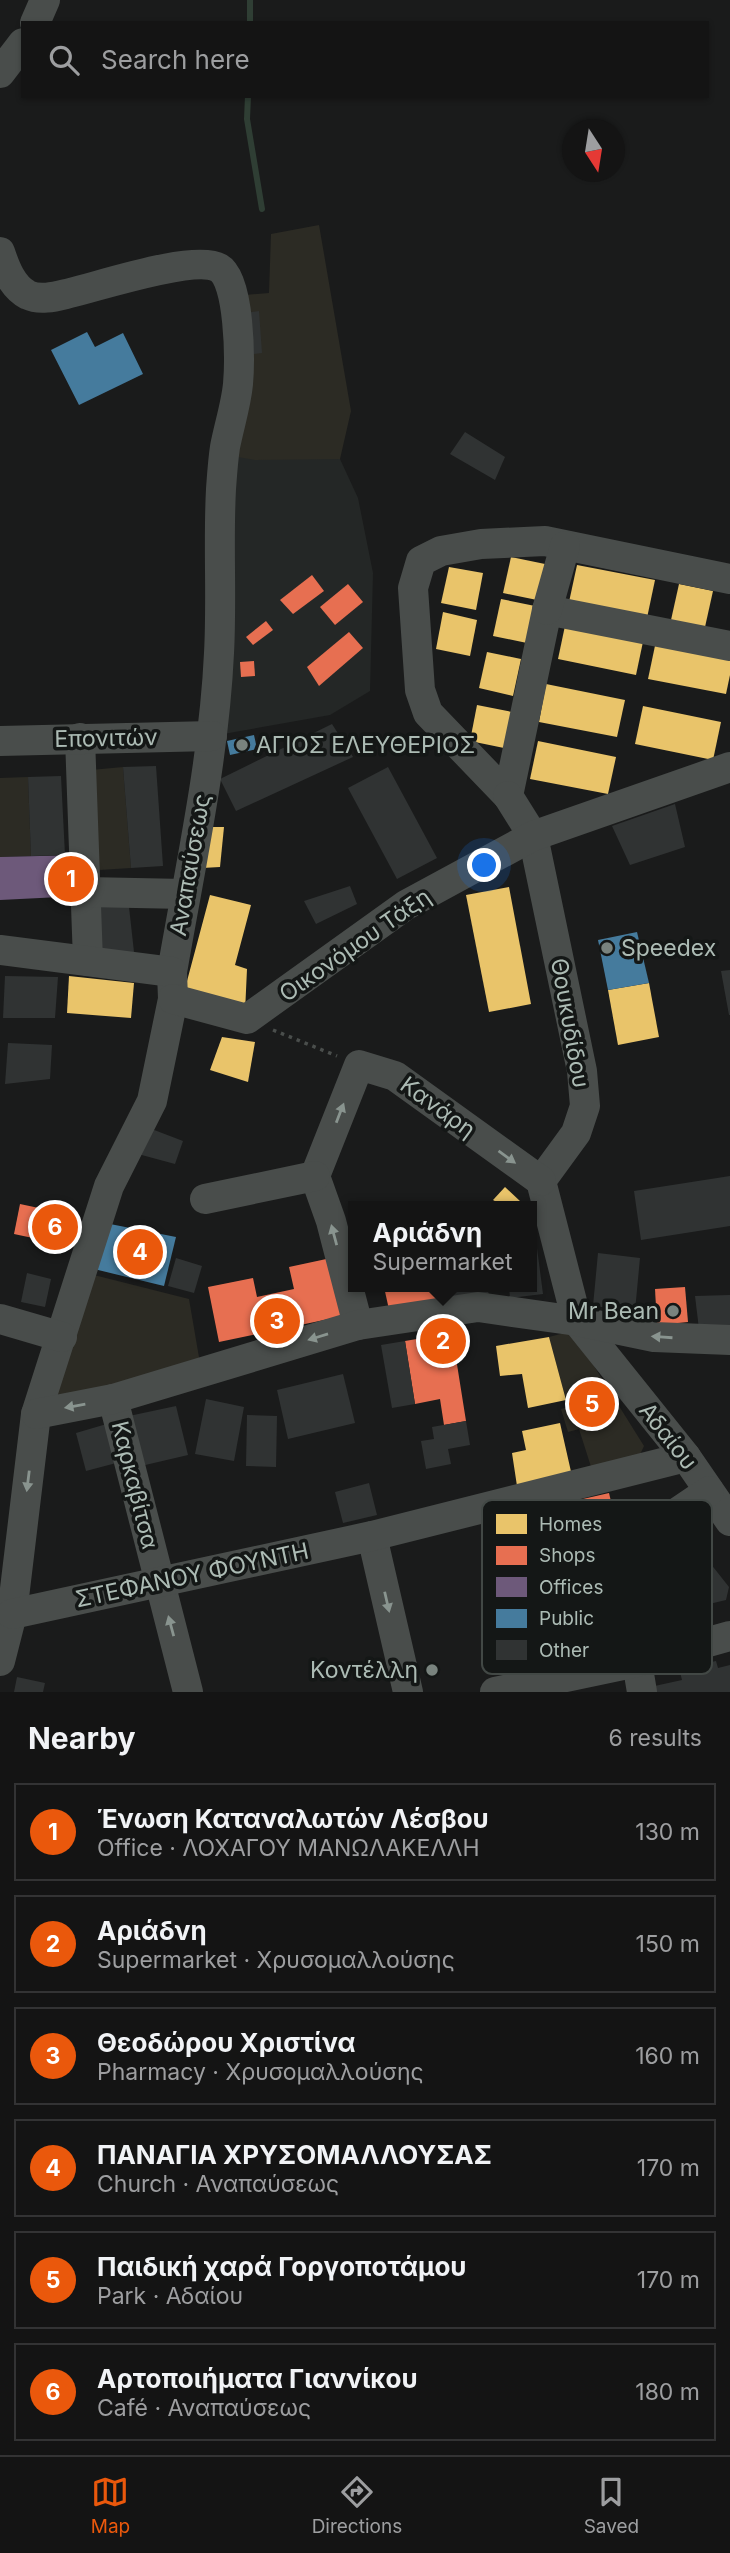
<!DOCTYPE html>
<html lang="en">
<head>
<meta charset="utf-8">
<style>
	body { margin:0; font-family:Inter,sans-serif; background:#212122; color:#f1f3f6 }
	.compass { position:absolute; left:562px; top:119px; width:63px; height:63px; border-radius:50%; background:#141414; box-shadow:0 2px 5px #0004; rotate:168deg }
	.you { position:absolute; left:485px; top:866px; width:24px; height:24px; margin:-18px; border:5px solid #fff; border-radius:50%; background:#1a73e8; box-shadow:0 0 0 10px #1a73e833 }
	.badge { display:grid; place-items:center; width:46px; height:46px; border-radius:50%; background:#ea580c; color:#fff; font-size:23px; font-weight:700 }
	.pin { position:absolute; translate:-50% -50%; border:4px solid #fff; box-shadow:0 2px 7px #0006 }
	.popup { position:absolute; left:348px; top:1201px; width:189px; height:91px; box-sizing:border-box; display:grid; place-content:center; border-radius:0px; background:#141414; filter:drop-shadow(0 2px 5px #0005); font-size:23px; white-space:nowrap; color:#9d9ea0 }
	.popup b { font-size:26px; color:#f1f3f6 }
	.popup::after { content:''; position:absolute; left:50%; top:100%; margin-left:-14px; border:14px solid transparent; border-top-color:#141414 }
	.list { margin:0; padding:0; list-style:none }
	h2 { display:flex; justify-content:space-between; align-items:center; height:91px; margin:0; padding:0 28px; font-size:30px }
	h2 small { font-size:23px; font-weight:400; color:#9d9ea0 }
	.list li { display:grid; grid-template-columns:46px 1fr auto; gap:21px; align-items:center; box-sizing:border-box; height:98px; margin:0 14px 14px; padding:0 14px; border:2px solid #333334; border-radius:0px }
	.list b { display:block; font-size:26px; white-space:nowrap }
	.list p { margin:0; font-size:23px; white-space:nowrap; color:#9d9ea0 }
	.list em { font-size:23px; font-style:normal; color:#9d9ea0 }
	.icon { flex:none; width:38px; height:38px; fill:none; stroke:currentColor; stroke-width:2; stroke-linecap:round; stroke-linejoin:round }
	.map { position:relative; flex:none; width:730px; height:1692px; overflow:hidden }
	.search { position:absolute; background:#141414; box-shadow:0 2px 5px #0004; left:21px; right:21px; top:21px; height:77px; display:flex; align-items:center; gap:18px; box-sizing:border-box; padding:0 24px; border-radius:0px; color:#9d9ea0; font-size:26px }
	.sheet { height:763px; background:#141414 }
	nav { display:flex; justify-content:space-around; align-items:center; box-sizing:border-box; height:98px; border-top:2px solid #333334; background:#141414; font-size:19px; color:#9d9ea0 }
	nav a { display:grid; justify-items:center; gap:4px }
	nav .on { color:#ea580c }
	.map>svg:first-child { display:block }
</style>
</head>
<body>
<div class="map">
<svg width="730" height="1692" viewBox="0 0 730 1692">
	<rect width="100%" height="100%" fill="#1a1b1b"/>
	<path fill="#242726" d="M232,456l108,3 18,39 15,75 -3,118 -40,24 -118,21z"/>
	<g fill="#2c2b24">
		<path d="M319,225l32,186 -11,48 -85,1 -23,-4 2,-160 35,-3 2,-59z"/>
		<path d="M123,767l8,101 -32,2 -8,-100z"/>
		<path d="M28,777l3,79 -31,1v-79z"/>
		<path d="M90,1274l99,25 12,70 -157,36z"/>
		<path d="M572,1331l72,115 -8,17 -43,10 -14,-44 -11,3 -7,-23 7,-2 -19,-70z"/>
	</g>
	<g fill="#e9c46a">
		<path d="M511,557l34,7 -8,36 -34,-7z"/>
		<path d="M577,565l78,15 -8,38 -78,-16z"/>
		<path d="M449,567l34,6 -7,37 -35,-7z"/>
		<path d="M679,584l34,7 -8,36 -34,-7z"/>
		<path d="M501,599l34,7 -8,37 -34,-7z"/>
		<path d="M443,612l34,8 -7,36 -34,-7z"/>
		<path d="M566,621l78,16 -8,38 -78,-16z"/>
		<path d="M656,641l74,15v19l-4,19 -78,-15z"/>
		<path d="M487,652l34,7 -8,37 -34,-8z"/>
		<path d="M546,684l79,16 -8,37 -78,-15z"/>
		<path d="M477,705l35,7 -8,36 -34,-7z"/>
		<path d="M643,706l78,16 -8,38 -78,-16z"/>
		<path d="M538,741l78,16 -8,37 -78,-15z"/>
		<path d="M206,827h18l-4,40 -18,1z"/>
		<path d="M509,887l22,117 -42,8 -23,-117z"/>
		<path d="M210,895l41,10 -16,60 12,4 -2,43 -62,-16z"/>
		<path d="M69,976l65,7 -3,35 -64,-5z"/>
		<path d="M649,983l10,54 -41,8 -10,-55z"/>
		<path d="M222,1037l33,5 -7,40 -38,-12z"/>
		<path d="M505,1187l16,15 -6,4h-12l-10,-6z"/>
		<path d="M549,1337l17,63 -38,8 -6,-34 -22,2 -4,-30z"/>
		<path d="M560,1423l12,53 -55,10 -5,-33 14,-3 -4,-19z"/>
	</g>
	<g fill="#e76f51">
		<path d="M312,575l12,16 -31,23 -13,-14z"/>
		<path d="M348,584l15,18 -28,23 -15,-18z"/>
		<path d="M266,621l7,9 -20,15 -7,-8z"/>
		<path d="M349,632l14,16 -44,38 -12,-19z"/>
		<path d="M254,661l1,15 -14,1 -1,-15z"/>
		<path d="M20,1204l47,10 -6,30 -47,-10z"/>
		<path d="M331,1258l12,58 -124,26 -11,-55 45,-9 4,19 37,-8 -5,-22z"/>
		<path d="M384,1287h60l3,16 -57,11z"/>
		<path d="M685,1287l3,35 -31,3 -2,-36z"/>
		<path d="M452,1333l14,88 -22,4 -4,-26 -25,5 -10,-63z"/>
		<path d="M609,1493l16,68 -61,14 -16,-68z"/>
	</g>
	<path fill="#6d597a" d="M79,855l1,41 -80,4v-43z"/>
	<g fill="#457b9d">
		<path d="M87,332l8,15 28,-14 20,41 -64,31 -28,-55z"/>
		<path d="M254,735l3,14 -27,6 -3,-14z"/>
		<path d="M637,932l12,51 -41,7 -10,-50z"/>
		<path d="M105,1223l71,14 -12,49 -70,-17z"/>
	</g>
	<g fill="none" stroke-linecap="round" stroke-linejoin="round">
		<g stroke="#2f3e34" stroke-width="6">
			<path d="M250,23v-23"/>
			<path d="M248,96l-1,23 15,90"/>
		</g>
	</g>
	<g fill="#303333">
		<path d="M259,311l3,42 -18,2 -1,-42z"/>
		<path d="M465,432l40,25 -10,23 -45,-26z"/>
		<path d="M332,724l21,33 -117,54 -16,-32z"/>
		<path d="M156,766l7,100 -32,2 -8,-101z"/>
		<path d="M388,767l49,91 -40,21 -49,-91z"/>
		<path d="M61,776l4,79 -34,1 -3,-79z"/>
		<path d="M675,804l10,43 -55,18 -18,-39z"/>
		<path d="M350,886l7,18 -41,20 -12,-23z"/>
		<path d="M128,898l6,54 -34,3 -6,-54z"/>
		<path d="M730,970v45h-1l-8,-44z"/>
		<path d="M5,976l53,1 -3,41h-52z"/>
		<path d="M8,1043l44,2 -2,34 -45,5z"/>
		<path d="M149,1128l34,13 -8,23 -37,-10z"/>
		<path d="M730,1176v50l-89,14 -7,-49z"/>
		<path d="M534,1225l9,69 -33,4 -1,-11h23z"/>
		<path d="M598,1253l42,5 -5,53 -42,-5z"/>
		<path d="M176,1258l26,8 -8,27 -26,-7z"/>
		<path d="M27,1273l24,6 -6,28 -24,-5z"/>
		<path d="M444,1287h43l2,8 -42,8z"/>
		<path d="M730,1295v33l-31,1 -4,-33z"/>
		<path d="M448,1313l4,20 -22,3 -4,-19z"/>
		<path d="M405,1341l10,63 -23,4 -11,-63z"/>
		<path d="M343,1374l12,49 -67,16 -11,-49z"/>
		<path d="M206,1399l38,8 -10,54 -39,-7z"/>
		<path d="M176,1406l12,49 -47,11 -12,-50z"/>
		<path d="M247,1415l30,1 -1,51 -30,-1z"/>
		<path d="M466,1421l4,24 -22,4 3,15 -25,5 -5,-28 13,-2 -2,-12z"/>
		<path d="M110,1423l10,39 -34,9 -10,-38z"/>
		<path d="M369,1483l8,32 -34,8 -8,-31z"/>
		<path d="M686,1524l9,20 34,43 -3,13 -59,14 -16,-49 -10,-20z"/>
		<path d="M696,1656l2,9 18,-4 2,7 12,-3v27h-79l-1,-5 32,-7 -5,-20z"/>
		<path d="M17,1677l28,6 -2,9h-29z"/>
	</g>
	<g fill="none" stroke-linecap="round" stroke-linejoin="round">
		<path stroke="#4a4e4c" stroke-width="3.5" stroke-dasharray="3.5 5" stroke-linecap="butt" d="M273,1030l64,26"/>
		<g stroke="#494d4b" stroke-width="30">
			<path d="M35,23l10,-23"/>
			<path d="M0,73l23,-30"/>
			<path d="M0,252c5,15 12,35 28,43 13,6 29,1 42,-2 30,-7 125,-39 149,-25 21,12 21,93 19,116 -2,21 -9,42 -13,63 -2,13 -3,28 -4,42 -3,54 1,109 -2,164 -5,107 -29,214 -47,319l1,27 -21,102 -43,85 -73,228 -24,200 -12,47"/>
			<path d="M730,579l-185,-38 -64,3 -40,7 -20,10 -8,27 7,102 8,23 80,83 39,-186 183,36"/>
			<path d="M547,610l18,-64"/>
			<path d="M80,738l8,223"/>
			<path d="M0,741l212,-5"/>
			<path d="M508,796l25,40 49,235 3,35 -9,27 -35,48 36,140 109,136 44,64"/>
			<path d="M86,892l99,2"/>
			<path d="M0,950l172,22"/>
			<path d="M173,999l74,20 159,-114 127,-69 197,-69"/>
			<path d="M315,1176l44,-111 36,11 146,105"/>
			<path d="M315,1176l16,45 27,104"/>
			<path d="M205,1199l110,-23"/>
			<path d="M0,1319l62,18"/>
			<path d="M113,1399l75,293"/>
			<path d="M36,1414l77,-15 245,-74 120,-18 99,14 77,16 76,3"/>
			<path d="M372,1536l36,156"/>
			<path d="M641,1537l68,-46"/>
			<path d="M12,1614l360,-78 314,-79"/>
			<path d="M637,1662l5,30"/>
			<path d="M495,1692l142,-30 93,-26"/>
		</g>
	</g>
	<defs><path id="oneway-solid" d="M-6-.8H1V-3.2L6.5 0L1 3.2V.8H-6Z" transform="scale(1.75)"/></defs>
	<g fill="#89948f">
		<use href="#oneway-solid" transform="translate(340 1113) rotate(-69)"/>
		<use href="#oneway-solid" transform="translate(507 1157) rotate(36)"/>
		<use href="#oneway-solid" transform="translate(334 1235) rotate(-105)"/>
		<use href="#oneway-solid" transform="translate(318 1337) rotate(163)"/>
		<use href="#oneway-solid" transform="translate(662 1337) rotate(-176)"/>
		<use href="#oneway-solid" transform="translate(75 1406) rotate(170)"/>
		<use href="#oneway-solid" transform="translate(28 1481) rotate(97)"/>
		<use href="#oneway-solid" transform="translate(387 1602) rotate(77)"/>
		<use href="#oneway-solid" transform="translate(171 1626) rotate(-105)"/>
	</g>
	<g fill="#79837e" stroke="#141716" stroke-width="2.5">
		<circle cx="242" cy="745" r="7"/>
		<circle cx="607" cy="948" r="7"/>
		<circle cx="673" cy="1311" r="7"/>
		<circle cx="432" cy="1670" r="7"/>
	</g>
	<g text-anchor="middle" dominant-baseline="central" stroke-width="7" stroke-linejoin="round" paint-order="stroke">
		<g font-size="23" fill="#acbbb4" stroke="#141716">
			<text transform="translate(106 738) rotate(-1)">Επονιτών</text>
			<text transform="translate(190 865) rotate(-80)">Αναπαύσεως</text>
			<text transform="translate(355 945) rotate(-35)">Οικονόμου Τάξη</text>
			<text transform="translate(570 1023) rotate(80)">Θουκυδίδου</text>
			<text transform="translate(438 1107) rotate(36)">Κανάρη</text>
			<text transform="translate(668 1436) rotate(52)">Αδαίου</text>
			<text transform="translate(135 1485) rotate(76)">Καρκαβίτσα</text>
			<text transform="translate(192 1575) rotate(-12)">ΣΤΕΦΑΝΟΥ ΦΟΥΝΤΗ</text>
		</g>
		<g font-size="23" fill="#acbbb4" stroke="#141716" text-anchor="start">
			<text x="256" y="745">ΑΓΙΟΣ ΕΛΕΥΘΕΡΙΟΣ</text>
			<text x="621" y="948">Speedex</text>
			<text x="659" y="1311" text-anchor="end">Mr Bean</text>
			<text x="418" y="1670" text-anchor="end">Κοντέλλη</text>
		</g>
	</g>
	<rect x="482" y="1500" width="230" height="174" rx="10" fill="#141716" stroke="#424845" stroke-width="2"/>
	<rect x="496" y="1514" width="31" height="20" fill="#e9c46a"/>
	<rect x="496" y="1546" width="31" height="19" fill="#e76f51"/>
	<rect x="496" y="1577" width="31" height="20" fill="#6d597a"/>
	<rect x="496" y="1609" width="31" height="19" fill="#457b9d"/>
	<rect x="496" y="1640" width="31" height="20" fill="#303333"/>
	<g font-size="19" fill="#acbbb4">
		<text x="539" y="1531">Homes</text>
		<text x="539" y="1562">Shops</text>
		<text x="539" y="1594">Offices</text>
		<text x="539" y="1625">Public</text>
		<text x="539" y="1657">Other</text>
	</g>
</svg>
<svg class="compass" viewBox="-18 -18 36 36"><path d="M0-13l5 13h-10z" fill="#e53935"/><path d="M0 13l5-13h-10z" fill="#9d9ea0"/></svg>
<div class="you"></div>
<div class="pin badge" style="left:71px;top:879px">1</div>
<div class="pin badge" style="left:443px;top:1341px">2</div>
<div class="popup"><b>Αριάδνη</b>Supermarket</div>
<div class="pin badge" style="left:277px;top:1321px">3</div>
<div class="pin badge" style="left:140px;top:1252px">4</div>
<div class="pin badge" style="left:592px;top:1404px">5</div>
<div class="pin badge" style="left:55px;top:1227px">6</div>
<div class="search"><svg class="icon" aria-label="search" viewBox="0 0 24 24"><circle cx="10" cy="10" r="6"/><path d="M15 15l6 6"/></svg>Search here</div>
</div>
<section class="sheet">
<h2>Nearby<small>6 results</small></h2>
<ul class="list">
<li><span class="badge">1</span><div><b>Ένωση Καταναλωτών Λέσβου</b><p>Office · ΛΟΧΑΓΟΥ ΜΑΝΩΛΑΚΕΛΛΗ</p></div><em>130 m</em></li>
<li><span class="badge">2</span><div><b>Αριάδνη</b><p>Supermarket · Χρυσομαλλούσης</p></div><em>150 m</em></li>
<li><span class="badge">3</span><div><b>Θεοδώρου Χριστίνα</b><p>Pharmacy · Χρυσομαλλούσης</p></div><em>160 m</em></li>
<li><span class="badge">4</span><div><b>ΠΑΝΑΓΙΑ ΧΡΥΣΟΜΑΛΛΟΥΣΑΣ</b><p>Church · Αναπαύσεως</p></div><em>170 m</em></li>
<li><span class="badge">5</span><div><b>Παιδική χαρά Γοργοποτάμου</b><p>Park · Αδαίου</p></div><em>170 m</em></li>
<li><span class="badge">6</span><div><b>Αρτοποιήματα Γιαννίκου</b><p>Café · Αναπαύσεως</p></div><em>180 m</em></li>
</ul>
</section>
<nav>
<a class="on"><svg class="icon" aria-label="map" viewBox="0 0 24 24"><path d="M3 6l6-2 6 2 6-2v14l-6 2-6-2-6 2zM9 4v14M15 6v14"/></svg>Map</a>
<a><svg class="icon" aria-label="directions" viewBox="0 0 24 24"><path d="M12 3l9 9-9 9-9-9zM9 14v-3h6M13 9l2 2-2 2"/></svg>Directions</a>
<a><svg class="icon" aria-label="saved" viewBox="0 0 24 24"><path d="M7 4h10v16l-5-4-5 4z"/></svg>Saved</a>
</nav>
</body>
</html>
